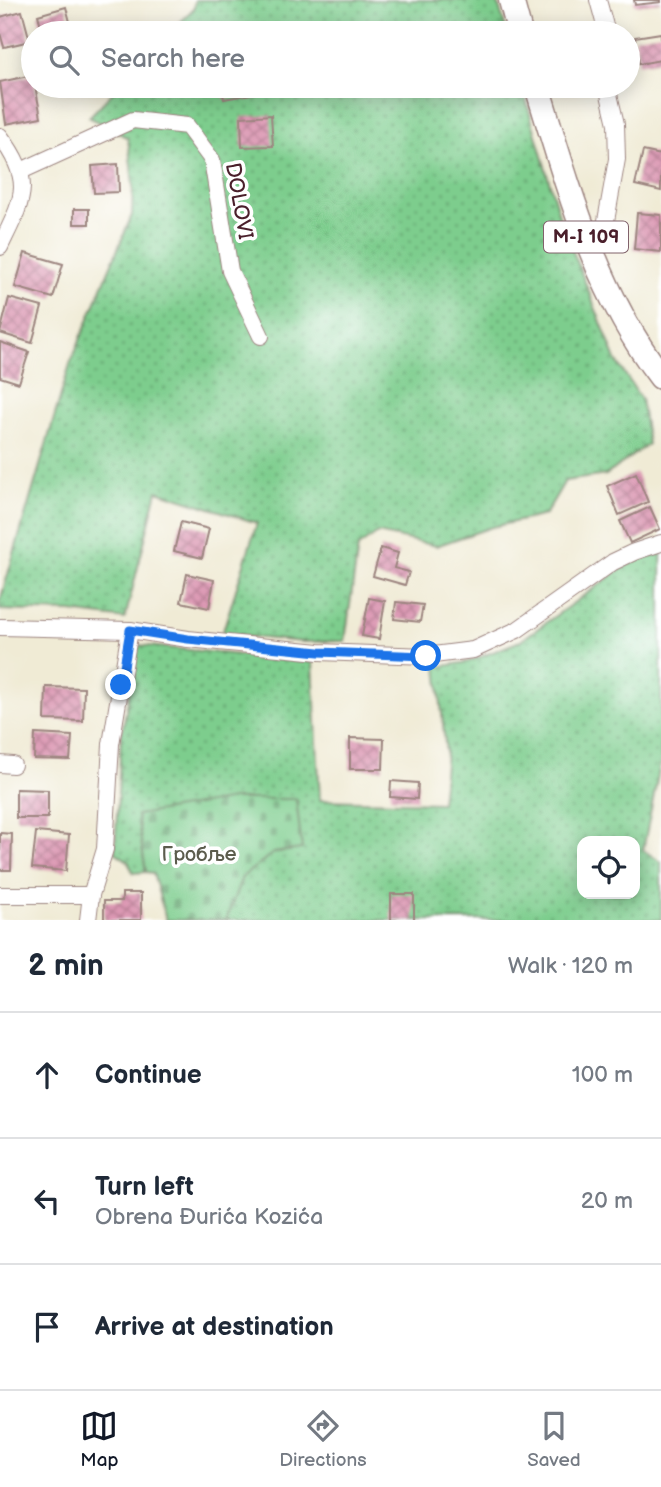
<!DOCTYPE html>
<html lang="en">
<head>
<meta charset="utf-8">
<style>
	body { margin:0; font-family:"Balsamiq Sans",sans-serif; background:#f6f6f7; color:#1f2937 }
	.controls { position:absolute; right:21px; bottom:21px; display:grid; overflow:hidden; border-radius:14px; box-shadow:0 4px 18px #0003 }
	.controls button { width:63px; height:63px; display:grid; place-items:center; padding:0; border:0; border-bottom:2px solid #e0e1e3; background:#fff; color:#1f2937; font:35px sans-serif }
	.stop { position:absolute; width:21px; height:21px; margin:-16px; border:5px solid #1a73e8; border-radius:50%; background:#fff }
	.stop.end { background:#1a73e8; border-color:#fff; box-shadow:0 2px 7px #0008 }
	.list { margin:0; padding:0; list-style:none }
	h2 { display:flex; justify-content:space-between; align-items:center; height:91px; margin:0; padding:0 28px; font-size:30px }
	h2 small { font-size:23px; font-weight:400; color:#747a83 }
	.list li { display:grid; grid-template-columns:46px 1fr auto; gap:21px; align-items:center; box-sizing:border-box; height:126px; padding:0 28px; border-top:2px solid #e0e1e3 }
	.list b { display:block; font-size:26px; white-space:nowrap }
	.list p { margin:0; font-size:23px; white-space:nowrap; color:#747a83 }
	.list em { font-size:23px; font-style:normal; color:#747a83 }
	.icon { flex:none; width:38px; height:38px; fill:none; stroke:currentColor; stroke-width:2; stroke-linecap:round; stroke-linejoin:round }
	.map { position:relative; flex:none; width:661px; height:920px; overflow:hidden }
	.search { position:absolute; background:#fff; box-shadow:0 4px 18px #0003; left:21px; right:21px; top:21px; height:77px; display:flex; align-items:center; gap:18px; box-sizing:border-box; padding:0 24px; border-radius:38px; color:#747a83; font-size:26px }
	.sheet { height:469px; background:#fff }
	nav { display:flex; justify-content:space-around; align-items:center; box-sizing:border-box; height:98px; border-top:2px solid #e0e1e3; background:#fff; font-size:19px; color:#747a83 }
	nav a { display:grid; justify-items:center; gap:4px }
	nav .on { color:#111827 }
	.map>svg:first-child { display:block }
</style>
</head>
<body>
<div class="map">
<svg width="661" height="920" viewBox="0 0 661 920">
	<defs>
		<pattern id="grass-dots" width="8" height="8" patternUnits="userSpaceOnUse" patternTransform="scale(1.75)"><rect width="8" height="8" fill="#7dcd8d"/><path d="M2 2h.1M6 6h.1" fill="none" stroke="#68a673" stroke-width="1.8" stroke-linecap="round"/></pattern>
		<pattern id="cemetery-stones" width="16" height="16" patternUnits="userSpaceOnUse" patternTransform="scale(1.75)"><rect width="16" height="16" fill="#7dcd8d"/><path d="M2 7V4a2 2 0 0 1 4 0v3zM10 15v-3a2 2 0 0 1 4 0v3z" fill="#68a673"/></pattern>
		<pattern id="building-cross-hatch" width="8" height="8" patternUnits="userSpaceOnUse" patternTransform="scale(1.75)"><rect width="8" height="8" fill="#dc98b3"/><path d="M0 0l8 8M0 8l8-8" fill="none" stroke="#b47b92"/></pattern>
	</defs>
	<rect width="100%" height="100%" fill="#fff"/>
	<filter id="ink" filterUnits="userSpaceOnUse"><feTurbulence type="fractalNoise" baseFrequency=".0143" numOctaves="2"/><feDisplacementMap in="SourceGraphic" scale="14" xChannelSelector="R" yChannelSelector="G"/><feConvolveMatrix kernelMatrix="1 2 1 2 8 2 1 2 1" color-interpolation-filters="sRGB"/></filter>
	<filter id="wash" filterUnits="userSpaceOnUse"><feTurbulence type="fractalNoise" baseFrequency=".00686" numOctaves="4" result="noise"/><feDisplacementMap in="SourceGraphic" scale="28" xChannelSelector="R" yChannelSelector="G"/><feGaussianBlur stdDeviation="1.57" result="paint"/><feColorMatrix in="noise" values="0 0 0 0 0 0 0 0 0 0 0 0 0 0 0 0 0 1.4 0 .05"/><feComposite in="paint" operator="in"/></filter>
	<g filter="url(#wash)">
		<rect width="100%" height="100%" fill="#f0ebd5"/>
		<g fill="url(#grass-dots)" stroke="#64765c" stroke-width="2" fill-rule="evenodd">
			<path d="M195,0h302l10,33h-337l24,-25z"/>
			<path d="M119,86h403l38,133 56,141 25,39 7,45 -42,31 -41,6 -20,34 -53,12 -56,19 -58,-13 -20,14 -13,94 -42,1 -81,-8 35,-111 -100,-32 -32,128 -54,-7 -71,-2v-9l70,-237 62,-149 1,-30 -5,-47 -39,-21z"/>
			<path d="M661,553v207l-18,90 18,12v58h-435l16,-43 31,-24 28,-4 -5,-50 -159,16 9,57 -13,1 -5,-12 -13,-9 6,-114 17,-93 175,17 7,138 121,3 5,-50 -9,-86 31,-5 52,-21 114,-81zM582,841h53v53h-53z"/>
		</g>
		<path fill="url(#cemetery-stones)" stroke="#64765c" stroke-width="2" d="M233,799h63l6,50 -29,4 -31,24 -16,43h-60l-13,-47 -7,-1 -9,-57z"/>
		<g id="blocks">
			<g fill="url(#building-cross-hatch)">
				<path d="M634,0h27v2l-26,3z"/>
				<path d="M66,7l7,26h-30l-5,-18z"/>
				<path d="M22,11l8,30 -26,6 -4,-14v-16z"/>
				<path d="M661,33v27l-22,4 -4,-27z"/>
				<path d="M33,75l8,42 -35,7 -6,-42z"/>
				<path d="M221,86h34l2,7 -33,6z"/>
				<path d="M271,115l2,31 -31,1 -1,-30z"/>
				<path d="M643,151l18,4v36l-26,-6z"/>
				<path d="M118,164l1,28 -25,1 -2,-27z"/>
				<rect x="74" y="209" width="15" height="15"/>
				<path d="M637,213l24,2v37l-27,-3z"/>
				<path d="M25,253l38,11 -10,34 -38,-11z"/>
				<path d="M9,298l33,9 -10,36 -32,-10z"/>
				<path d="M0,342l29,10 -10,31 -19,-6z"/>
				<path d="M636,473l12,29 -29,13 -12,-29z"/>
				<path d="M650,507l10,22 -30,14 -10,-22z"/>
				<path d="M181,522l28,7 -7,29 -28,-7z"/>
				<path d="M381,548l17,5 -4,15 15,4 -4,13 -32,-9z"/>
				<path d="M187,574l27,6 -5,28 -28,-6z"/>
				<path d="M369,598l16,3 -6,38 -17,-3z"/>
				<path d="M396,602l27,3 -3,17 -26,-3z"/>
				<path d="M46,687l38,1 -1,33 -38,-1z"/>
				<path d="M35,734l37,2 -2,24 -36,-1z"/>
				<path d="M350,738l34,1 -1,30h-33z"/>
				<path d="M391,781l27,2 -1,16 -27,-2z"/>
				<path d="M16,789l32,1v28h-32z"/>
				<path d="M36,832l33,3 -3,36 -34,-3z"/>
				<path d="M0,833l12,1 -1,36h-11z"/>
				<path d="M122,893h19v27h-37v-19h18z"/>
				<rect x="391" y="894" width="23" height="26"/>
			</g>
		</g>
	</g>
	<g filter="url(#ink)">
		<use href="#blocks" fill-opacity="0" stroke="#9d8580" stroke-width="2"/>
		<g fill="none" stroke-linecap="round" stroke-linejoin="round">
			<defs>
				<g id="street">
					<path d="M598,0l9,33"/>
					<path d="M0,136c35,47 23,63 0,111"/>
					<path d="M21,171l112,-51 54,6 25,34 18,111 31,65"/>
					<path d="M592,256l12,-24 13,-73 -1,-35 -9,-38"/>
					<path d="M0,627l130,3 58,9 131,13 107,4 47,-6 44,-20 96,-68 21,-10 27,-9"/>
					<path d="M0,764l13,1"/>
					<path d="M0,895h91l14,-46 6,-105 19,-114"/>
					<path d="M88,920l3,-25"/>
				</g>
				<g id="primary">
					<path d="M511,0l9,33"/>
					<path d="M537,86c31,101 59,206 124,291"/>
				</g>
			</defs>
			<use href="#street" stroke="#9d8580" stroke-width="18"/>
			<use href="#primary" stroke="#9d8580" stroke-width="27"/>
			<use href="#street" stroke="#fff" stroke-width="16"/>
			<use href="#primary" stroke="#fff" stroke-width="24"/>
		</g>
	</g>
	<g fill="none" stroke-linecap="round" stroke-linejoin="round" filter="url(#ink)">
		<path stroke="#1a73e8" stroke-width="9" d="M121,685l9,-55 58,9 131,13 107,4"/>
	</g>
	<g text-anchor="middle" dominant-baseline="central" stroke-width="7" stroke-linejoin="round" paint-order="stroke">
		<rect fill="#fff" stroke="#80626b" stroke-width="2" x="544" y="221.5" width="84" height="31" rx="5"/>
		<g font-size="19" font-weight="bold" fill="#4a1f2b">
			<text x="586" y="237">M-I 109</text>
		</g>
		<g font-size="21" fill="#4a1f2b" stroke="#fff">
			<text transform="translate(239 201) rotate(80)">DOLOVI</text>
		</g>
		<g font-size="21" fill="#5c5c4d" stroke="#fff">
			<text x="199" y="854">Гробље</text>
		</g>
	</g>
</svg>
<div class="controls">
<button><svg class="icon" aria-label="locate" viewBox="0 0 24 24"><circle cx="12" cy="12" r="6"/><path d="M12 2v4M12 18v4M2 12h4M18 12h4"/></svg></button>
</div>
<div class="stop" style="left:426px;top:656px"></div>
<div class="stop end" style="left:121px;top:685px"></div>
<div class="search"><svg class="icon" aria-label="search" viewBox="0 0 24 24"><circle cx="10" cy="10" r="6"/><path d="M15 15l6 6"/></svg>Search here</div>
</div>
<section class="sheet">
<h2>2 min<small>Walk · 120 m</small></h2>
<ul class="list">
<li><svg class="icon" aria-label="ahead" viewBox="0 0 24 24"><path d="M12 20V5M6 11l6-6 6 6"/></svg><div><b>Continue</b></div><em>100 m</em></li>
<li><svg class="icon" aria-label="left" viewBox="0 0 24 24"><path d="M17 20v-9H6M10 6l-5 5 5 5"/></svg><div><b>Turn left</b><p>Obrena Đurića Kozića</p></div><em>20 m</em></li>
<li><svg class="icon" aria-label="arrive" viewBox="0 0 24 24"><path d="M6 21V4h12l-3 4 3 4H6"/></svg><div><b>Arrive at destination</b></div></li>
</ul>
</section>
<nav>
<a class="on"><svg class="icon" aria-label="map" viewBox="0 0 24 24"><path d="M3 6l6-2 6 2 6-2v14l-6 2-6-2-6 2zM9 4v14M15 6v14"/></svg>Map</a>
<a><svg class="icon" aria-label="directions" viewBox="0 0 24 24"><path d="M12 3l9 9-9 9-9-9zM9 14v-3h6M13 9l2 2-2 2"/></svg>Directions</a>
<a><svg class="icon" aria-label="saved" viewBox="0 0 24 24"><path d="M7 4h10v16l-5-4-5 4z"/></svg>Saved</a>
</nav>
</body>
</html>
